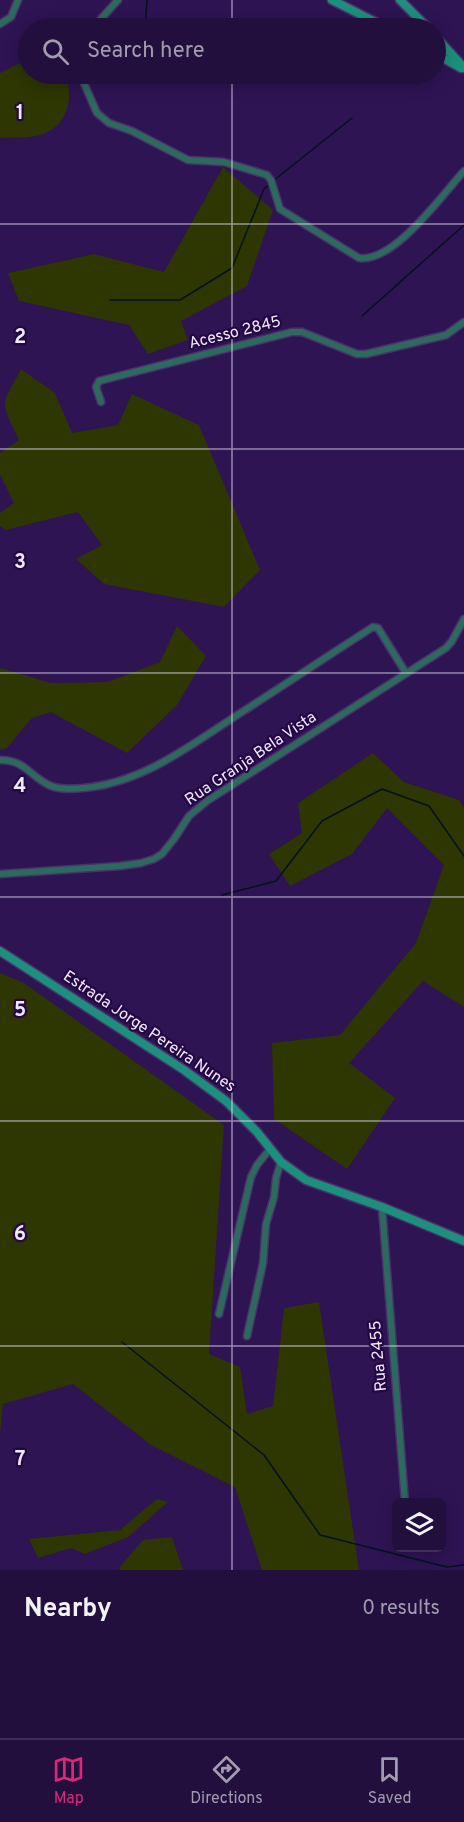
<!DOCTYPE html>
<html lang="en">
<head>
<meta charset="utf-8">
<style>
	body { margin:0; font-family:Overpass,sans-serif; background:#2e1d49; color:#f1f3f6 }
	.controls { position:absolute; right:18px; bottom:18px; display:grid; overflow:hidden; border-radius:9px; box-shadow:0 3px 15px #0003 }
	.controls button { width:54px; height:54px; display:grid; place-items:center; padding:0; border:0; border-bottom:2px solid #3f2f58; background:#220f3e; color:#f1f3f6; font:30px sans-serif }
	.list { margin:0; padding:0; list-style:none }
	h2 { display:flex; justify-content:space-between; align-items:center; height:78px; margin:0; padding:0 24px; font-size:26px }
	h2 small { font-size:20px; font-weight:400; color:#a29cb0 }
	.icon { flex:none; width:33px; height:33px; fill:none; stroke:currentColor; stroke-width:2; stroke-linecap:round; stroke-linejoin:round }
	.map { position:relative; flex:none; width:464px; height:1570px; overflow:hidden }
	.search { position:absolute; background:#220f3e; box-shadow:0 3px 15px #0003; left:18px; right:18px; top:18px; height:66px; display:flex; align-items:center; gap:15px; box-sizing:border-box; padding:0 21px; border-radius:33px; color:#a29cb0; font-size:22px }
	.sheet { height:168px; background:#220f3e }
	nav { display:flex; justify-content:space-around; align-items:center; box-sizing:border-box; height:84px; border-top:2px solid #3f2f58; background:#220f3e; font-size:16px; color:#a29cb0 }
	nav a { display:grid; justify-items:center; gap:3px }
	nav .on { color:#db2777 }
	.map>svg:first-child { display:block }
</style>
</head>
<body>
<div class="map">
<svg width="464" height="1570" viewBox="0 0 464 1570">
	<rect width="100%" height="100%" fill="#2e1453"/>
	<g fill="#2e3601">
		<path d="M28,59v15h37c9,23 4,50 -22,60 -13,5 -29,3 -43,4v-65z"/>
		<path d="M223,167l50,43 -26,76 -66,35 7,19 -40,14 -19,-29 -110,-24 -11,-28 86,-19 70,18z"/>
		<path d="M21,369l34,24 17,40 46,-8 14,-31 67,31 61,145 -36,37 -120,-23 -28,-25 26,-14 -24,-33 -72,18 -6,-4v-13l14,-10 -14,-28v-22l19,-13c-19,-41 -19,-32 2,-71z"/>
		<path d="M177,626l29,30 -29,49 -50,48 -76,-41 -19,6 -25,30 -7,2v-82l51,15 56,-1 53,-20z"/>
		<path d="M373,753l31,29 55,18 5,8v199l-41,-26 -74,82 46,35 -48,71 -73,-50 -2,-76 68,-8 76,-92 28,-78 -57,-57 -35,46 -62,32 -21,-32 33,-21 -4,-30z"/>
		<path d="M0,973l24,10 200,142 -15,229 31,13 7,47 26,-8 11,-98 35,-6 40,268h-97l-27,-83 -84,-42 -78,-61 -70,20 -3,30z"/>
		<path d="M157,1499l11,3 -40,35 -43,17 -14,-6 -33,10 -9,-19 91,-9z"/>
		<path d="M172,1537l11,33h-63l-1,-2 24,-28z"/>
	</g>
	<g fill="none" stroke-linecap="round" stroke-linejoin="round">
		<g stroke="#03121c" stroke-width="1.5">
			<path d="M145,28l2,-28"/>
			<path d="M273,181l79,-63"/>
			<path d="M110,300h70l52,-32 32,-79 6,-5"/>
			<path d="M362,316l102,-91"/>
			<path d="M222,895l54,-14 46,-60 60,-32 47,17 35,50"/>
			<path d="M122,1342l142,113 56,80 127,32 17,-2"/>
		</g>
		<defs>
			<g id="street">
				<path d="M0,24l11,-7 7,-17"/>
				<path d="M98,28l2,-8 18,-20"/>
				<path d="M80,74l17,39 12,10 23,8 56,29 36,2 43,13 4,5 9,29 79,49c35,5 83,-63 105,-87"/>
				<path d="M101,402l-5,-15 3,-6 193,-49h10l55,22h9l80,-19 18,-13"/>
				<path d="M0,760c26,0 30,17 51,26 10,4 22,3 32,2 61,-5 109,-44 159,-76 44,-28 87,-57 131,-85l5,1 28,45"/>
				<path d="M0,874l120,-8 21,-3 13,-4 8,-5 12,-15 15,-23 18,-15 239,-153 6,-7 12,-22"/>
				<path d="M382,1207l23,295"/>
				<path d="M219,1314l32,-137 6,-12 13,-16"/>
				<path d="M247,1336l16,-73 3,-39 8,-27 2,-19 5,-16"/>
			</g>
			<g id="secondary">
				<path d="M332,0l55,28"/>
				<path d="M400,0l28,28"/>
				<path d="M436,37l28,31"/>
				<path d="M436,54l25,14"/>
				<path d="M0,951l184,119 42,31 31,31 24,30 25,18 76,27 82,34"/>
			</g>
		</defs>
		<use href="#street" stroke="#49326a" stroke-width="9"/>
		<use href="#secondary" stroke="#49326a" stroke-width="11"/>
		<use href="#street" stroke="#2c6a5d" stroke-width="6"/>
		<use href="#secondary" stroke="#1c907c" stroke-width="8"/>
	</g>
	<path fill="none" stroke="#eeeafa" stroke-width="1.5" stroke-opacity="0.55" d="M232,0v28M232,74v1496M0,224h464M0,449h464M0,673h464M0,897h464M0,1121h464M0,1346h464"/>
	<g text-anchor="middle" dominant-baseline="central" stroke-width="4.5" stroke-linejoin="round" paint-order="stroke">
		<g font-size="16" fill="#eeeafa" stroke="#250747">
			<text transform="translate(235 333) rotate(-14)">Acesso 2845</text>
			<text transform="translate(251 759) rotate(-34)">Rua Granja Bela Vista</text>
			<text transform="translate(149 1032) rotate(34)">Estrada Jorge Pereira Nunes</text>
			<text transform="translate(379 1356) rotate(-95)">Rua 2455</text>
		</g>
	</g>
	<g font-size="20" text-anchor="middle" font-weight="bold" fill="#eeeafa" stroke="#250747" stroke-width="4.5" stroke-linejoin="round" paint-order="stroke">
		<text x="20" y="119">1</text>
		<text x="20" y="343">2</text>
		<text x="20" y="568">3</text>
		<text x="20" y="792">4</text>
		<text x="20" y="1016">5</text>
		<text x="20" y="1240">6</text>
		<text x="20" y="1465">7</text>
	</g>
</svg>
<div class="controls">
<button><svg class="icon" aria-label="layers" viewBox="0 0 24 24"><path d="M12 4l9 5-9 5-9-5zM3 14l9 5 9-5"/></svg></button>
</div>
<div class="search"><svg class="icon" aria-label="search" viewBox="0 0 24 24"><circle cx="10" cy="10" r="6"/><path d="M15 15l6 6"/></svg>Search here</div>
</div>
<section class="sheet">
<h2>Nearby<small>0 results</small></h2>
<ul class="list">
</ul>
</section>
<nav>
<a class="on"><svg class="icon" aria-label="map" viewBox="0 0 24 24"><path d="M3 6l6-2 6 2 6-2v14l-6 2-6-2-6 2zM9 4v14M15 6v14"/></svg>Map</a>
<a><svg class="icon" aria-label="directions" viewBox="0 0 24 24"><path d="M12 3l9 9-9 9-9-9zM9 14v-3h6M13 9l2 2-2 2"/></svg>Directions</a>
<a><svg class="icon" aria-label="saved" viewBox="0 0 24 24"><path d="M7 4h10v16l-5-4-5 4z"/></svg>Saved</a>
</nav>
</body>
</html>
